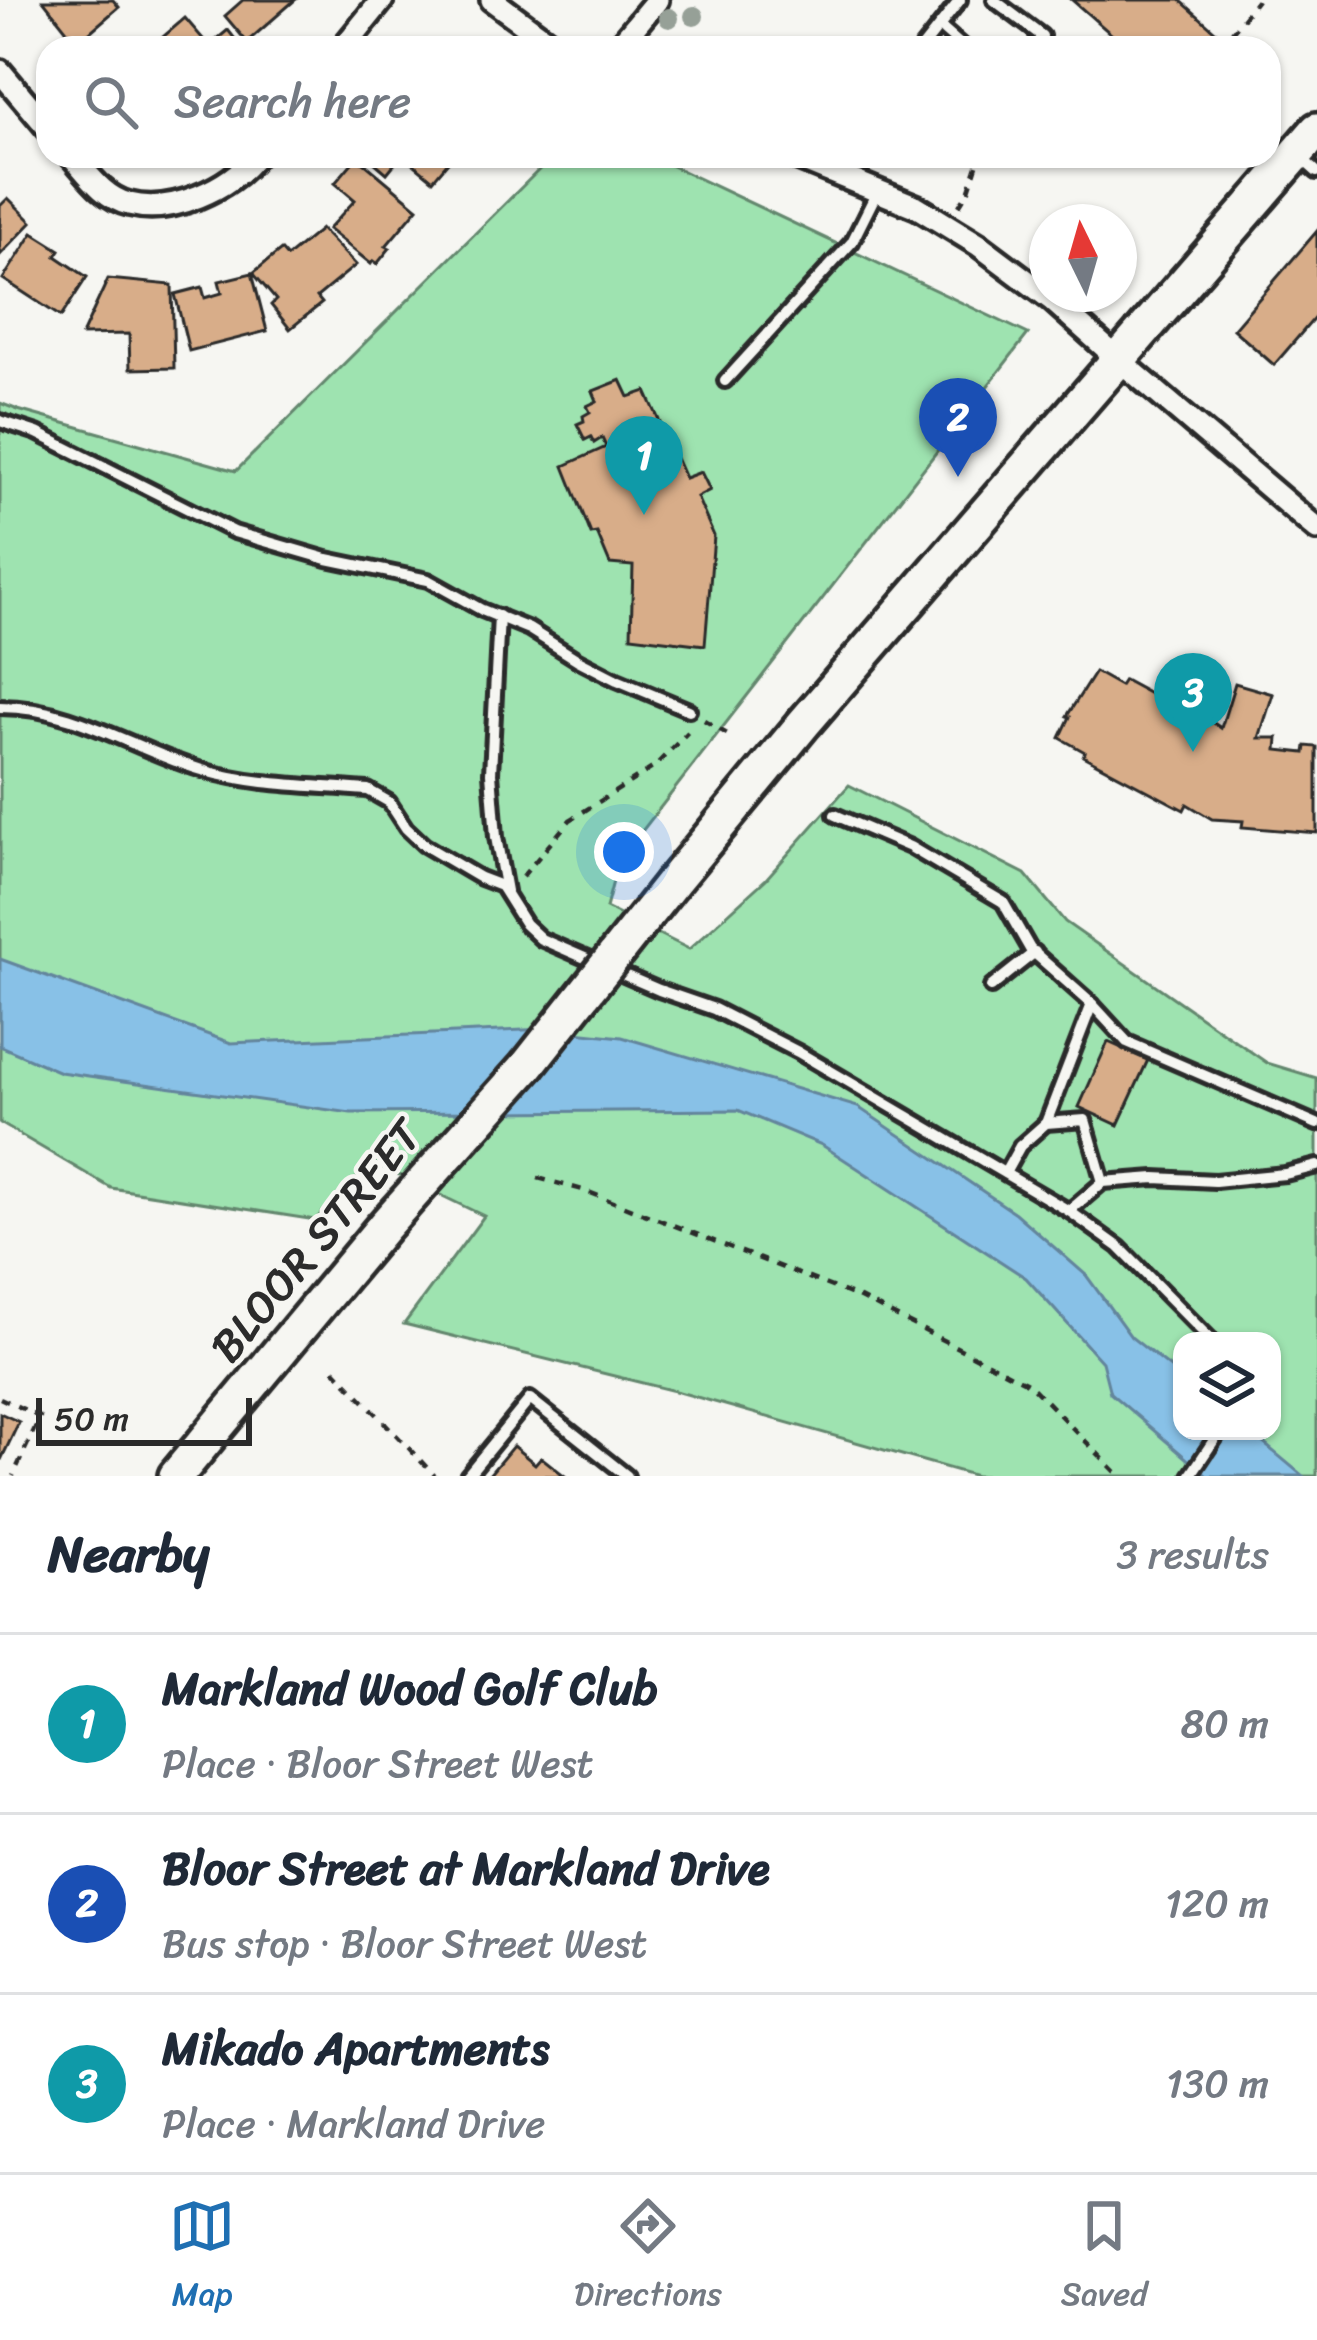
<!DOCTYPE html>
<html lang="en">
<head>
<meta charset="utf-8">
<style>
	body { margin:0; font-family:Sriracha,sans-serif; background:#f6f6f7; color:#1f2937 }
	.controls { position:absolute; right:36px; bottom:36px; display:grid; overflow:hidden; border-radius:24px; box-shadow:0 3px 9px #0004 }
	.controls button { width:108px; height:108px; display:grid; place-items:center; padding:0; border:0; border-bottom:3px solid #e0e1e3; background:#fff; color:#1f2937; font:60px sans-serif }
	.compass { position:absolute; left:1029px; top:204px; width:108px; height:108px; border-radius:50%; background:#fff; box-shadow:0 3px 9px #0004; rotate:355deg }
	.scale { position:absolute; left:36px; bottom:30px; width:216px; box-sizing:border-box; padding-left:12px; border:6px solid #2b2b2b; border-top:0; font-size:33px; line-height:42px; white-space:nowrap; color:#2b2b2b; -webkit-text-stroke:9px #f6f6f2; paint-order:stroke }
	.you { position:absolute; left:624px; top:852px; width:42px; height:42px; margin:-30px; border:9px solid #fff; border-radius:50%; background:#1a73e8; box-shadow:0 0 0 18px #1a73e833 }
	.badge { display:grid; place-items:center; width:78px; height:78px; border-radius:50%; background:#1f6fb2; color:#fff; font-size:39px; font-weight:700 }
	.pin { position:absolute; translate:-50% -99px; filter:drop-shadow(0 3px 6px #0008) }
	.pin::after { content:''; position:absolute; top:63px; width:42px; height:36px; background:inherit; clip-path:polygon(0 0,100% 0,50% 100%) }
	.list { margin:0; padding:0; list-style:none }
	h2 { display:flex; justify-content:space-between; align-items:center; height:156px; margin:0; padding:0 48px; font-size:51px }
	h2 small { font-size:39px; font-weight:400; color:#747a83 }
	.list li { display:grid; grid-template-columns:78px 1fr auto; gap:36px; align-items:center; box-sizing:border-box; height:180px; padding:0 48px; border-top:3px solid #e0e1e3 }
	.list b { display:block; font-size:45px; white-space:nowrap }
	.list p { margin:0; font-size:39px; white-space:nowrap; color:#747a83 }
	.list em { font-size:39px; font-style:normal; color:#747a83 }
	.icon { flex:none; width:66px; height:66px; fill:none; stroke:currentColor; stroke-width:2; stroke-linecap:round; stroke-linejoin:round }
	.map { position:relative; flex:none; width:1317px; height:1476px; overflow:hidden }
	.search { position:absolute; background:#fff; box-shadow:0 3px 9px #0004; left:36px; right:36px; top:36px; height:132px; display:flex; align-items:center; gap:30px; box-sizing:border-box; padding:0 42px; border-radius:36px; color:#747a83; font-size:45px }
	.sheet { height:696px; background:#fff }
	nav { display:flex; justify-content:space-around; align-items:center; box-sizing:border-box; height:168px; border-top:3px solid #e0e1e3; background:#fff; font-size:33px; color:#747a83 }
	nav a { display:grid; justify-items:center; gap:6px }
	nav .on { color:#1f6fb2 }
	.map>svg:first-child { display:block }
</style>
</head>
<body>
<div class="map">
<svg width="1317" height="1476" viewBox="0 0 1317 1476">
	<rect width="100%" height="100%" fill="#f6f6f2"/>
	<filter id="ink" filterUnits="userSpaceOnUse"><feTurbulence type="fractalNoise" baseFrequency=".00833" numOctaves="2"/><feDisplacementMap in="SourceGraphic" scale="24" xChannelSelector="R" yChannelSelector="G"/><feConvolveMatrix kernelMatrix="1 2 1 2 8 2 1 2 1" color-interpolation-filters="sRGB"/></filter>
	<g filter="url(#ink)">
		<path fill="#9ee3b0" stroke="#64876e" stroke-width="3" fill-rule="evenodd" d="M553,156h98l377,178 -410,528 -12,46 83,41 77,-70 83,-94 176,89 40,48 202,141 50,15v398h-341l-297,-84 -275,-68 80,-108 -112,-54 -57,58 -204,-32 -111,-65v-720l18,7 218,61zM1182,1341h90v90h-90z"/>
		<path fill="#88c1e7" stroke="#63859c" stroke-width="3" d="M0,959l231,84 316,-14 75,8 236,70 157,106 71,62 45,62 51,40v54h67l54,45h-96l-97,-83 -8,-31 -76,-84 -204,-133 -84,-35 -387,3 -291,-41 -60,-26z"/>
		<g fill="#d8ad89" stroke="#2b2b2b" stroke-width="3">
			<path d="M43,0h70l6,7 -42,36z"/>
			<path d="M243,0h52l-48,42 -22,-26z"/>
			<path d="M1072,0h108l44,39 -7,9h-90z"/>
			<path d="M185,18l24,28 19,-16 14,18h-92z"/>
			<path d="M367,156h34l-14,17z"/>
			<path d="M404,156h49l-20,24z"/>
			<path d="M357,157l61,51 -32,38 4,2 -13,16 -4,-3 -2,3 -43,-35 27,-29 -20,-17z"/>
			<path d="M8,198l24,24 -32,33v-49z"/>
			<path d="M321,229l35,36 -39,32 5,6 -32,26 -19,-24 5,-5 -23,-27 28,-23 6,7z"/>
			<path d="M1317,231v84l-43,50 -41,-36z"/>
			<path d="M33,233l27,17 -4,6 31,21 -26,40 -58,-38z"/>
			<path d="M252,273l15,58 -78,20 -14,-57 27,-7 3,11 17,-5 -3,-12z"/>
			<path d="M108,279l64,6 2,83 -44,1 -1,-35 -47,1z"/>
			<path d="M621,380l8,17 17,-6 39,87 16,-6 9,18 -13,7 17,39 -9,109 -74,-9 2,-70 -23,-2 -13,-31 -6,1 -27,-68 42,-19 -4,-9 -8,5 -3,-6 -6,3 -8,-16 7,-3 -1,-5 7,-4 -3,-6 10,-5 -4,-10z"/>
			<path d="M1095,672l25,14 4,-6 50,27 -2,6 23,13 7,-11 19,13 14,-45 38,11 -14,44h19l-1,12 28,3 1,-7 11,1v86l-75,-6 1,-6 -31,-2 -25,-15 -3,6 -101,-54 2,-4 -25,-14 10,-21 -3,-1z"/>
			<path d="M1108,1042l40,18 -30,65 -39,-18z"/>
			<path d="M0,1413l19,9 -19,40z"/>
			<path d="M513,1446l22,18 6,-7 24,19h-77z"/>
		</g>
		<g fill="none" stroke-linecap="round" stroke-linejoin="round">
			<defs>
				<g id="lane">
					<path d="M994,0l48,36 -8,12"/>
					<path d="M940,27l24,21"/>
					<path d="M922,48l38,-48"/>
					<path d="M1299,156l18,16"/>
					<path d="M843,177l13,-21"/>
					<path d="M725,381l127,-139 25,-50"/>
					<path d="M0,421l37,12 197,99 93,27 101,21 54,30 47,19 49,31 39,20 72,30"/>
					<path d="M499,616l-8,157 5,64 10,54"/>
					<path d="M0,707c76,0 133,43 202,63 55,16 110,15 166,20l21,12 17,26 18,17 56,33 21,8 24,38 16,15 118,51 55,19 84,43 271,159"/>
					<path d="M835,815l75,32 93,55 27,47 62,55 -46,119"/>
					<path d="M991,987l44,-35"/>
					<path d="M1092,1004l35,38 190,82"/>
					<path d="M1005,1173l15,-27 26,-23 39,-3 18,62"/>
					<path d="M1212,1341l-93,-94 -50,-36 34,-29 52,-4 60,3 70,-7 32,-8"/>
					<path d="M467,1476l63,-77 97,77"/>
					<path d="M1190,1476l30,-45"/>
				</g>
				<g id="street">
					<path d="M492,0l65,48"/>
					<path d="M343,48l39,-48"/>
					<path d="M617,48l40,-48"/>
					<path d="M0,71l48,57"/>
					<path d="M72,156c16,18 32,42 57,48 43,11 100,-15 126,-48"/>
					<path d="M792,156l125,51 62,38 72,54 67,60 199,170"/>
				</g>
				<g id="secondary">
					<path d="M671,884l133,-161 513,-593"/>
					<path d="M176,1476l208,-250 143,-160"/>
				</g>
			</defs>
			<use href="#lane" stroke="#2b2b2b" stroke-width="20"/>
			<use href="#street" stroke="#2b2b2b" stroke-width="30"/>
			<use href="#secondary" stroke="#2b2b2b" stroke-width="42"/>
			<g stroke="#2b2b2b" stroke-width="4.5" stroke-dasharray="9 9" stroke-linecap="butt">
				<path d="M1220,48l37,-48"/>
				<path d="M1269,109l14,12"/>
				<path d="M959,206l10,-16 11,-34"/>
				<path d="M704,720l23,14"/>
				<path d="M522,877l48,-57 84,-53 34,-35"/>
				<path d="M538,1178l45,12 277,108 169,86 91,92"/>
				<path d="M334,1369l101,107"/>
				<path d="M0,1398l40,19 -27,59"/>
			</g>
			<use href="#lane" stroke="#f6f6f2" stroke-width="10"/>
			<use href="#street" stroke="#f6f6f2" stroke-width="21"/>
			<use href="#secondary" stroke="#f6f6f2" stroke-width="33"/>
			<defs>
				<path id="secondary-bridge" d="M527,1066l144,-182"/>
			</defs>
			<use href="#secondary-bridge" stroke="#2b2b2b" stroke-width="42" stroke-linecap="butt"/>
			<use href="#secondary-bridge" stroke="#f6f6f2" stroke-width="33"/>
		</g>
		<g fill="#96a097">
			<circle cx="694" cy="16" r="10"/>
			<circle cx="669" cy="18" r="10"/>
		</g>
	</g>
	<g text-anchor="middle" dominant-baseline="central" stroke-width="9" stroke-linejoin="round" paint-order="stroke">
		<g font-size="45" fill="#2b2b2b" stroke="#f6f6f2">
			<text transform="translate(316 1241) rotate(-50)">BLOOR STREET</text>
		</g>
	</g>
</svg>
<div class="controls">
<button><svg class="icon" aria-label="layers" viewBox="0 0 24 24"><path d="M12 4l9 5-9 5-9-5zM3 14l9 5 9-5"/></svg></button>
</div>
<svg class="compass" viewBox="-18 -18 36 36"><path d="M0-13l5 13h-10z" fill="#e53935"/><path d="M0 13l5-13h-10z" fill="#747a83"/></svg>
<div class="scale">50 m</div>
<div class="you"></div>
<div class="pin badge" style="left:644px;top:515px;background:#0f9aa8">1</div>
<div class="pin badge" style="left:958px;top:477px;background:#1a4fb4">2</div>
<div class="pin badge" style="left:1193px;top:752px;background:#0f9aa8">3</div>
<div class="search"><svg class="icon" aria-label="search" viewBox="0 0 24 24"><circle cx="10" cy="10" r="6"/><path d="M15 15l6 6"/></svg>Search here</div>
</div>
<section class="sheet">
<h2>Nearby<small>3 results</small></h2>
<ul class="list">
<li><span class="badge" style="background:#0f9aa8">1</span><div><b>Markland Wood Golf Club</b><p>Place · Bloor Street West</p></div><em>80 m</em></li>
<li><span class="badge" style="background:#1a4fb4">2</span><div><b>Bloor Street at Markland Drive</b><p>Bus stop · Bloor Street West</p></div><em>120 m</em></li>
<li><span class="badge" style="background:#0f9aa8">3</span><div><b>Mikado Apartments</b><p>Place · Markland Drive</p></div><em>130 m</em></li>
</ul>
</section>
<nav>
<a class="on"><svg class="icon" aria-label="map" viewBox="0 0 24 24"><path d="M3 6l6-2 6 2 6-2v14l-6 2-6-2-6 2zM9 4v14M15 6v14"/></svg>Map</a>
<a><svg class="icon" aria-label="directions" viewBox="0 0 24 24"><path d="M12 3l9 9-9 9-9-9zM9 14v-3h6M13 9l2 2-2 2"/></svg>Directions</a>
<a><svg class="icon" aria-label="saved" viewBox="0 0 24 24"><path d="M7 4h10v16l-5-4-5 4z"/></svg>Saved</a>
</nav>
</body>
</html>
